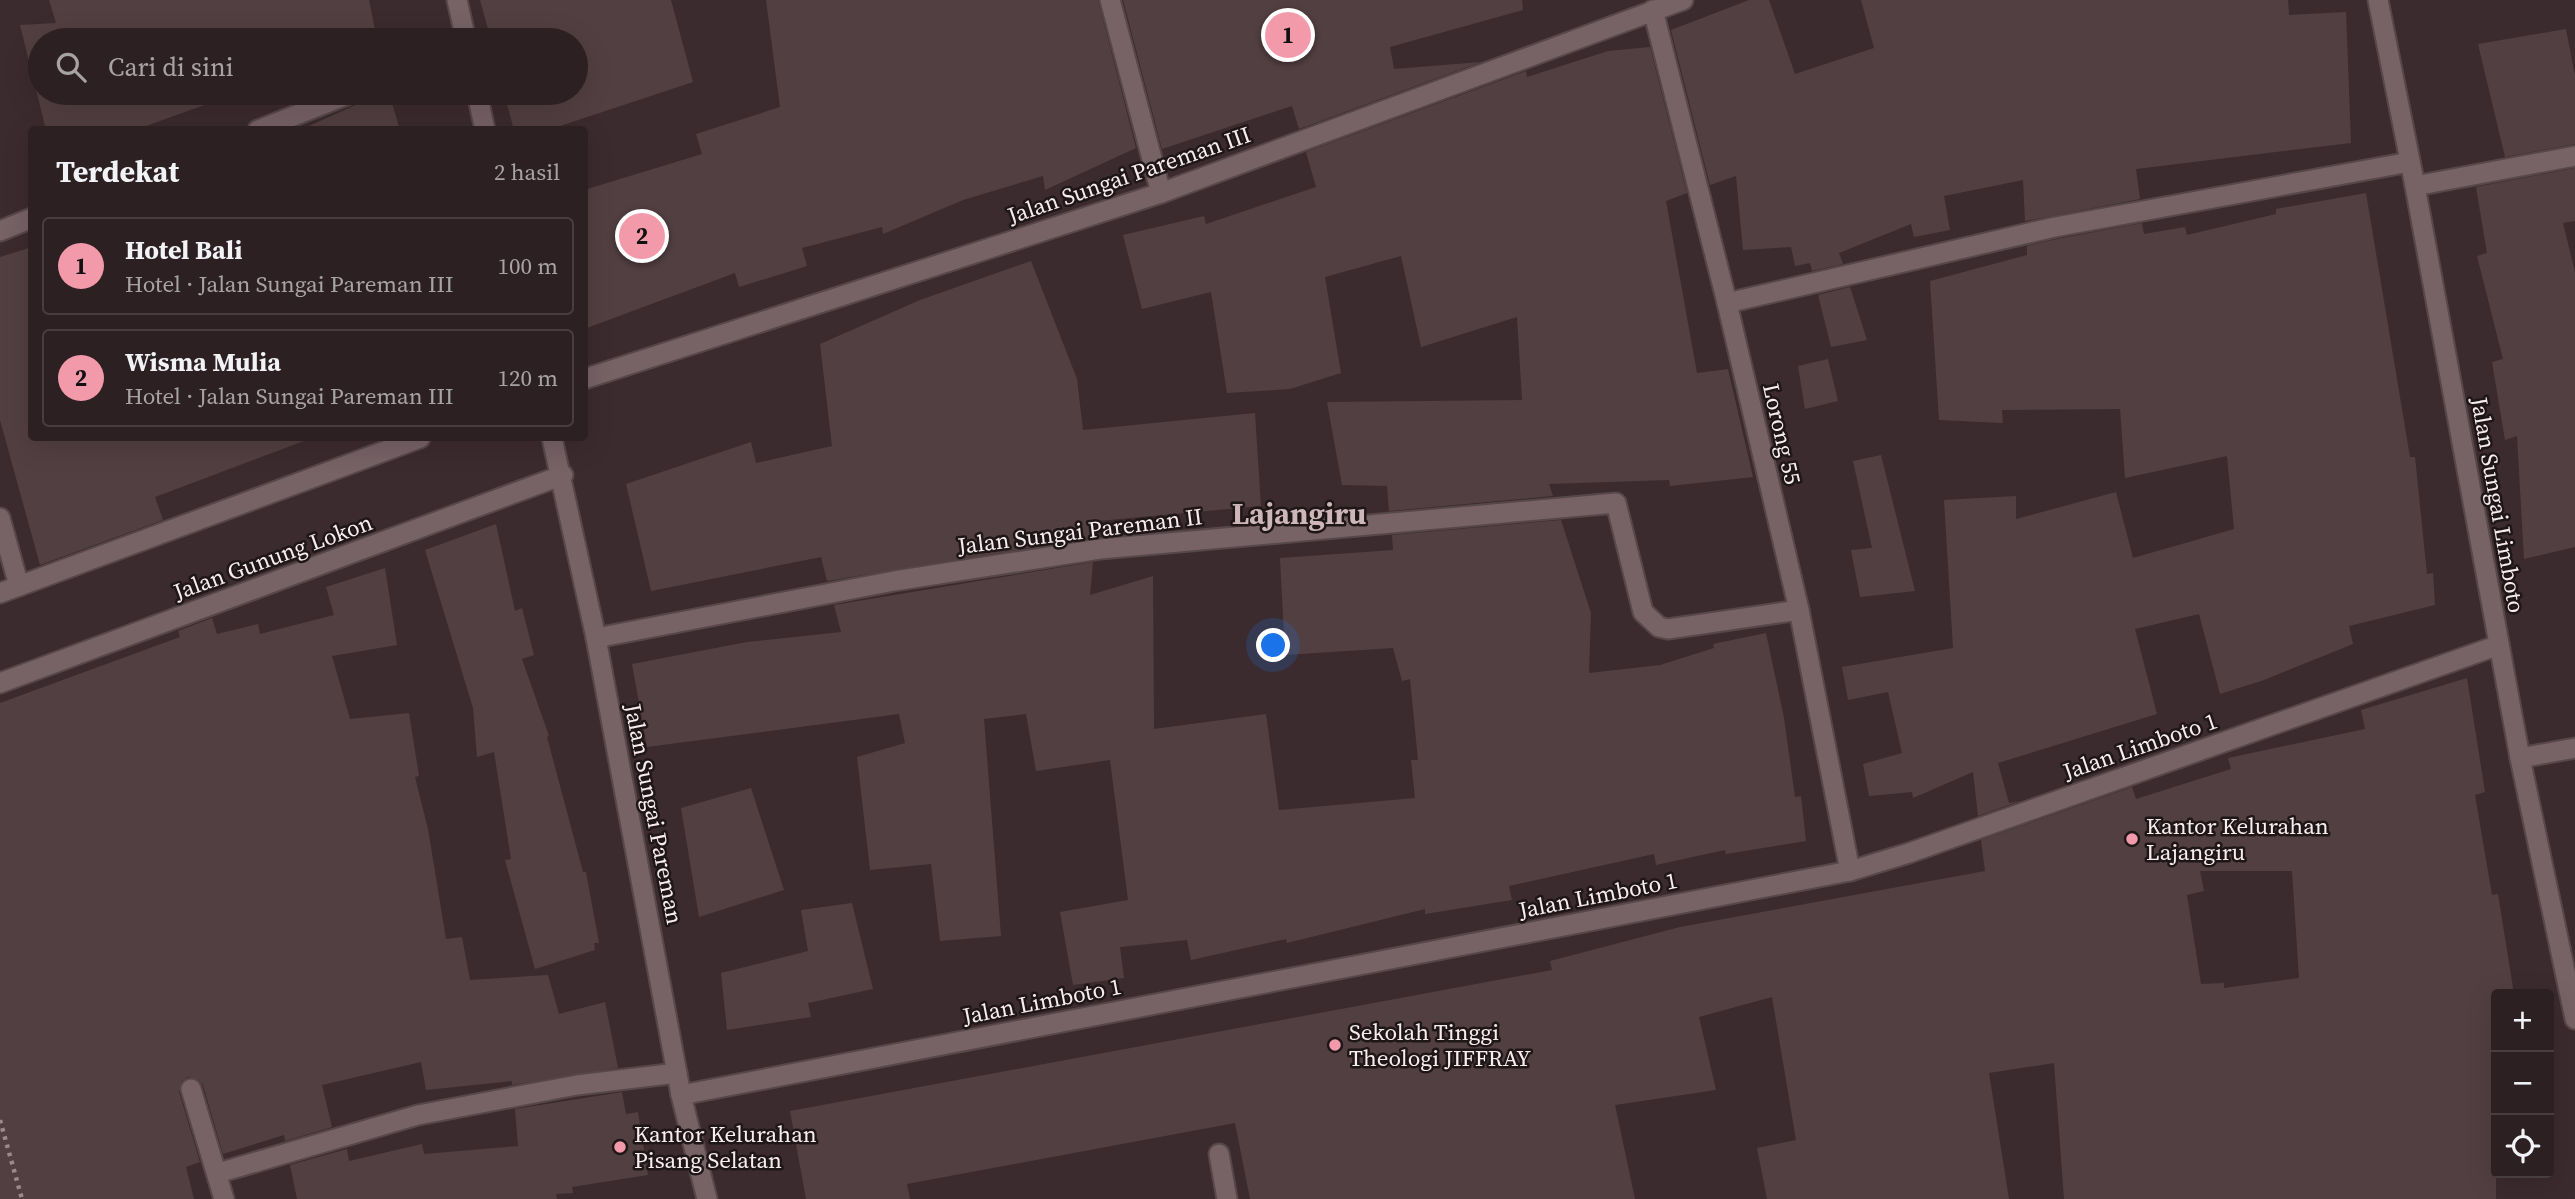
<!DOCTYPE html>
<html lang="id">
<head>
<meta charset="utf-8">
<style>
	body { margin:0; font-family:"Source Serif 4",serif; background:#392d2f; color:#f1f3f6 }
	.controls { position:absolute; right:21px; bottom:21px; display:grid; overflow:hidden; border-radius:7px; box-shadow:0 7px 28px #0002 }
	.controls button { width:63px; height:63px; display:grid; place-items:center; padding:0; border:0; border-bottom:2px solid #483e40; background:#2d2022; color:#f1f3f6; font:35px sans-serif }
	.you { position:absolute; left:1274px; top:646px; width:24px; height:24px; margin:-18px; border:5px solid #fff; border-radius:50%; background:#1a73e8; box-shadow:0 0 0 10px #1a73e833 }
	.badge { display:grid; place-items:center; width:46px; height:46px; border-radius:50%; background:#f39aaa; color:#111; font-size:23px; font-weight:700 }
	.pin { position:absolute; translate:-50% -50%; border:4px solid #fff; box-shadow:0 2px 7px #0006 }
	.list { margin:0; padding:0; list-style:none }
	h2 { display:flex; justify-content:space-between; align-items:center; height:91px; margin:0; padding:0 28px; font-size:30px }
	h2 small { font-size:23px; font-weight:400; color:#a7a3a5 }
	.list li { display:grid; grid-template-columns:46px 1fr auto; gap:21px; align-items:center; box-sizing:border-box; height:98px; margin:0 14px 14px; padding:0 14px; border:2px solid #483e40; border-radius:7px }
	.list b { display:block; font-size:26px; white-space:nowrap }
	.list p { margin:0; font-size:23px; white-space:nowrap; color:#a7a3a5 }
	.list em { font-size:23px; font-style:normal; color:#a7a3a5 }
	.icon { flex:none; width:38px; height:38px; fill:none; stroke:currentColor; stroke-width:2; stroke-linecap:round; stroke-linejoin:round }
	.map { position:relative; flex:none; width:2575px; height:1199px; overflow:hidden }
	.search { position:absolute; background:#2d2022; box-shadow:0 7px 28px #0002; left:28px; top:28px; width:560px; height:77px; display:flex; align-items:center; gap:18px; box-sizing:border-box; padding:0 24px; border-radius:38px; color:#a7a3a5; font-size:26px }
	.panel { position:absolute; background:#2d2022; box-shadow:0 7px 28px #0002; left:28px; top:126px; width:560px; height:315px; border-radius:7px }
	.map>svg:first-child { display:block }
</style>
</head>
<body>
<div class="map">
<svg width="2575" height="1199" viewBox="0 0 2575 1199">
	<rect width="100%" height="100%" fill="#3c2b2e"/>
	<g fill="#523f42" fill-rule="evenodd">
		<path d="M49,0h320l8,40h-337v53l195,1 -100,36h-89l-26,-105 36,-2z"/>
		<path d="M480,0h191l22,82 -145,48h-34l-10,-37h72v-53h-85z"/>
		<path d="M766,0h332l38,148 -91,42 -2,-14 -80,24 -80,34 -1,-7 -80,21 5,18 -68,21 -4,-14 -151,56v-139l118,-36 -6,-20 84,-27z"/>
		<path d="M1123,0h399l1,10 -133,37 4,22 87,-7 -182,67 -7,-23 -130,43z"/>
		<path d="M1749,0h20l26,74 79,-26 -13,-48h427l1,15 57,-3 5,131 -215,26 4,30 -115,22 -2,-41 -79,16 6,34 -36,7 -3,-13 -72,29 4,11 -31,7 -2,-8 -15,3 -4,-19 -48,3 -7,-74 -26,9 -39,-155z"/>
		<path d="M2566,29l9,47v68l-70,13 -27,-113z"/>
		<path d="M1650,47l37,146 -21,8 31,172 31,-4 25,108 -83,9 -1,-6 -120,4 4,12 -164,15 -2,-25 -45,-1 -15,-83 195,-2 -5,-83 -96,30 -20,-91 -76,21 16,96 -51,16 -63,4 -16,-101 -69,17 -19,-74 81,-19 2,8 110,-37 -10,-35 220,-81 1,6 81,-26z"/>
		<path d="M382,93h7l11,37h-100z"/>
		<path d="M2575,168v53l-12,2 12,49v275l-51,12 -7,-123 -12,4 -13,-78 11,-3 -26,-103 10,-3 -11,-66z"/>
		<path d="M2366,193l44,264h5l12,117 6,-1 2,32 -86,21 4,18 -89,36 -44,14 -21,-80 -64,15 22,85 -159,49 11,40 11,-2 -42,15 -5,-44 -60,26 -1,-6 -43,4 -6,-32 39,-11 -14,-61 -40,8 -6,-33 111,-19 -9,-148 72,-4v23l100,-27 17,66 101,-29 -7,-73 -102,22 -5,-69 -118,1 1,13 -64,-3 -9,-139 97,-26v-9l30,-7 85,-16 2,11 41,-7 2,8 89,-21v-5z"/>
		<path d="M32,247v191h272v3l-149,56 8,23 -123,45 -40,-145v-163z"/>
		<path d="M1031,261l46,118 6,51 172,-17 6,93 -163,15 -2,16 -269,44 -6,-24 -170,34 -25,-107 125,-42 5,21 76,-17 -12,-102 100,-44z"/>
		<path d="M1850,287l17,53 -36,7 -13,-52z"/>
		<path d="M1828,359l10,42 -33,8 -7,-43z"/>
		<path d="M1881,455l34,136 -55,6 -9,-47 21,-2 -19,-87z"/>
		<path d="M1561,520l30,93 -2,60 71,-8 54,-17 -1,-4 53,-11 18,85 11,79 6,-1 5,45 -80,13 -1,-4 -69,15 -2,-11 -145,32 3,14 -87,14v-5l-138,34 -1,-4 -95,21 -4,-20 -67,7 4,31 -51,7 -13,-73 68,-12 -18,-140 -74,11 -10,-57 -42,5 17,217 -61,5 -9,-77 -61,6 -13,-113 48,-14 -6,-29 -252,33 -15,-83 115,-22 94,-10 -7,-27 259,-43 -3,33 63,-19 1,153 112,-15 13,96 136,-12 -4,-38h7l-8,-81 -8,2 -9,-33 -108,7 -5,-97 113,-8 -1,-15z"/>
		<path d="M496,524l19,87 7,-3 12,47 -12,4 27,77 -2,1 36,135h3l13,71h-5l1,7 -60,19 -30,-109 6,-1 -17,-107 -17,5 -4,-49 -48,-158z"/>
		<path d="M385,568l12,77 -65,11 18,63 59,-6 10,63 -4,1 13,52 18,110 16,-2 8,43 78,-5 11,39 46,-12 13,66 -106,17v-4l-86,9 -5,-28 -99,23 10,42 -47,14 -1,-6 -61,19 -20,-69 -4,-5 -11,-3 -6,4 -3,11 21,70 -14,5 8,32h-194v-496l180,-66 -2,-6 34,-13 5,16 41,-10 2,10 74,-19 -8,-28z"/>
		<path d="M2467,678l18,114 -10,3 17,100 6,-1 16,100h-18v205h-432l-10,-136 -65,10 20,126h-242l-10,-51 39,-8 -24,-143 -73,20 17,73 -101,15 20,94h-385l-15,-76 -328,61 3,15h-104l-16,-88 762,-141 -2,-9 130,-34 305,-56 -4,-31 151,-53 4,12 95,-30 -3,-11 137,-29 -4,-19zM2200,871h92l7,107 -75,10v-5l-23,1 -14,-89 17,-4z"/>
		<path d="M751,788l33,102 -85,27 -18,-109z"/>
		<path d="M852,903l21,86 -65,14 3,14 -84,13 -6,-57 87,-22 -7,-41z"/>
		<path d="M622,1092l4,22 12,-2 10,63 -76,12 1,6 -17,1 1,5h-260l-7,-34 57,-16 2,12 73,-17 2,10 94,-8 -3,-37z"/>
	</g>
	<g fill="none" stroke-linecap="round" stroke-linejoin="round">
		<defs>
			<path id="service" d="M1219,1154l8,45"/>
			<g id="minor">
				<path d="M457,0l9,40"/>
				<path d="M1110,0l51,193"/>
				<path d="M2378,0l37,186 105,572 55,261"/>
				<path d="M1653,10l74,293 72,307 51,261"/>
				<path d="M477,93l8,37"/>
				<path d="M258,130l94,-37"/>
				<path d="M2415,186l160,-30"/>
				<path d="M0,231l32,-13"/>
				<path d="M1727,303l328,-76 355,-65"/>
				<path d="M584,379l577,-186 522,-193"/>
				<path d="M552,438l44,200 85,457 26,104"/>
				<path d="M0,518l19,68"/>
				<path d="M0,593l420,-155"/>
				<path d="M596,638l298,-57 206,-32 516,-46 27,109 16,15 9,2 131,-19"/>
				<path d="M0,683l563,-208"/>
				<path d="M2520,758l55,-10"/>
				<path d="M191,1089l33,110"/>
				<path d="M681,1095l1169,-224 59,-18 590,-208"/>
				<path d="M218,1173l200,-58 159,-30 100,-12"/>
			</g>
		</defs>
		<use href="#service" stroke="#56474a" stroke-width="23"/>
		<use href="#minor" stroke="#56474a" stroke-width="23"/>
		<path stroke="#998a8d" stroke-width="4.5" stroke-dasharray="3.5 5" stroke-linecap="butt" d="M0,1120l22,79"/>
		<use href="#service" stroke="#776266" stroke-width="19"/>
		<use href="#minor" stroke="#776266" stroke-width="19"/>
	</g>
	<g fill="#f39aaa" stroke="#1e1617" stroke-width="2.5">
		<circle cx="2132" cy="839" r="7"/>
		<circle cx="1335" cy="1045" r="7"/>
		<circle cx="620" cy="1147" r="7"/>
	</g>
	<g text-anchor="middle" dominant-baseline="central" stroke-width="5" stroke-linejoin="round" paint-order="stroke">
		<g font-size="23" fill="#f9ecee" stroke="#1e1617">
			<text transform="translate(1129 175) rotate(-19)">Jalan Sungai Pareman III</text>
			<text transform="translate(1782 434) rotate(77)">Lorong 55</text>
			<text transform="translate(2498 505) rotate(80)">Jalan Sungai Limboto</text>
			<text transform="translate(1080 531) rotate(-7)">Jalan Sungai Pareman II</text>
			<text transform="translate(273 557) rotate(-20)">Jalan Gunung Lokon</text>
			<text transform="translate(2140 746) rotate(-19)">Jalan Limboto 1</text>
			<text transform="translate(654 814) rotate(79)">Jalan Sungai Pareman</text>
			<text transform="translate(1598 895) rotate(-11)">Jalan Limboto 1</text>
			<text transform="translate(1042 1001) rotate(-11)">Jalan Limboto 1</text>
		</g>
		<g font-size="23" fill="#f9ecee" stroke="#1e1617" text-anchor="start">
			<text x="2146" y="826">Kantor Kelurahan<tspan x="2146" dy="26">Lajangiru</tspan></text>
			<text x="1349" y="1032">Sekolah Tinggi<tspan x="1349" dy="26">Theologi JIFFRAY</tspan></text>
			<text x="634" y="1134">Kantor Kelurahan<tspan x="634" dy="26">Pisang Selatan</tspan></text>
		</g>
		<g font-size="30" font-weight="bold" fill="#ceb7bb" stroke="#1e1617">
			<text x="1299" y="513">Lajangiru</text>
		</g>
	</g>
</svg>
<div class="controls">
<button>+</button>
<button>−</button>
<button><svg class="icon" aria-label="locate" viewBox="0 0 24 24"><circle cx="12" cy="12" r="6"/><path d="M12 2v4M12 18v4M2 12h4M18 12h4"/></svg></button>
</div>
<div class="you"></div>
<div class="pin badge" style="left:1288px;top:35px">1</div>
<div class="pin badge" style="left:642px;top:236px">2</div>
<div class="search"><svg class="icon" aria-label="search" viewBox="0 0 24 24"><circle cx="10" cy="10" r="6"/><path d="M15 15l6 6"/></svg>Cari di sini</div>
<section class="panel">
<h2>Terdekat<small>2 hasil</small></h2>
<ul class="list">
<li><span class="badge">1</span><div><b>Hotel Bali</b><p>Hotel · Jalan Sungai Pareman III</p></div><em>100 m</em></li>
<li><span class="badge">2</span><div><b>Wisma Mulia</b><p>Hotel · Jalan Sungai Pareman III</p></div><em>120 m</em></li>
</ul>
</section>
</div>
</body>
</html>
